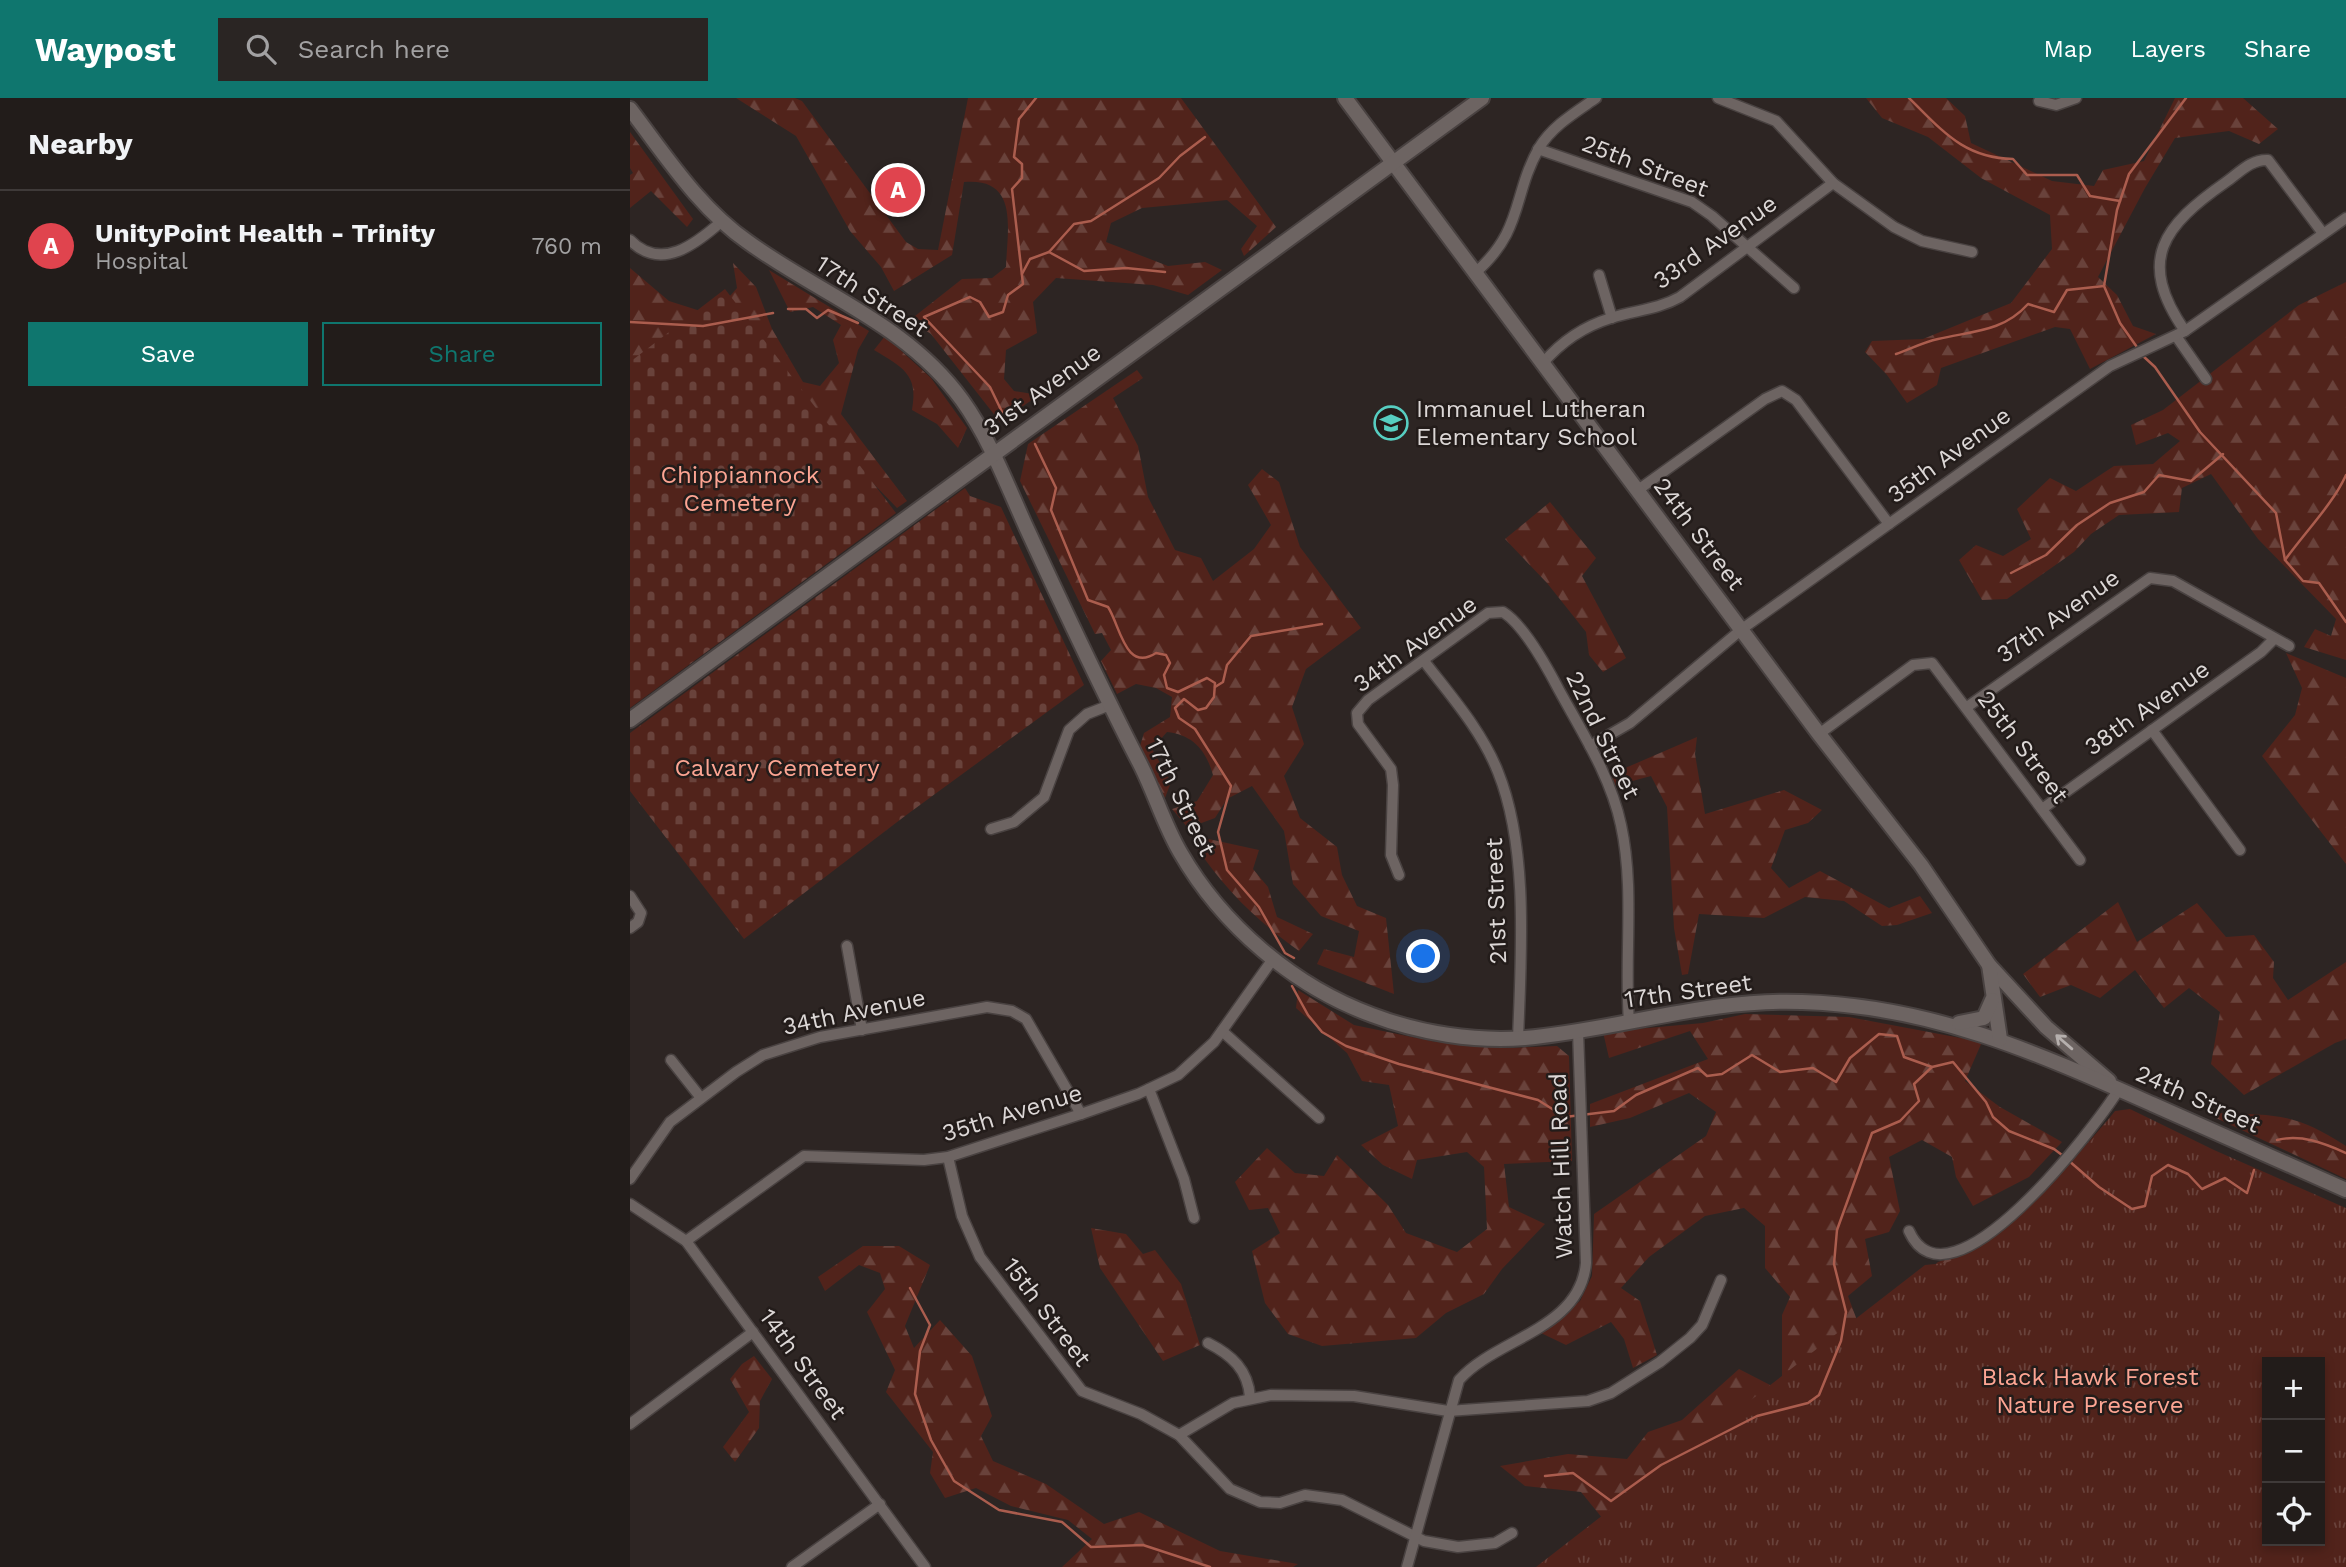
<!DOCTYPE html>
<html lang="en">
<head>
<meta charset="utf-8">
<style>
	body { margin:0; font-family:"Work Sans",sans-serif; background:#2a2523; color:#f1f3f6 }
	.controls { position:absolute; right:21px; bottom:21px; display:grid; overflow:hidden; border-radius:0px; box-shadow:0 4px 10px #0003 }
	.controls button { width:63px; height:63px; display:grid; place-items:center; padding:0; border:0; border-bottom:2px solid #3f3a39; background:#221c1a; color:#f1f3f6; font:35px sans-serif }
	.you { position:absolute; left:794px; top:859px; width:24px; height:24px; margin:-18px; border:5px solid #fff; border-radius:50%; background:#1a73e8; box-shadow:0 0 0 10px #1a73e833 }
	.badge { display:grid; place-items:center; width:46px; height:46px; border-radius:50%; background:#0f766e; color:#fff; font-size:23px; font-weight:700 }
	.pin { position:absolute; translate:-50% -50%; border:4px solid #fff; box-shadow:0 2px 7px #0006 }
	.list { margin:0; padding:0; list-style:none }
	h2 { display:flex; justify-content:space-between; align-items:center; height:91px; margin:0; padding:0 28px; font-size:30px }
	h2 small { font-size:23px; font-weight:400; color:#a2a1a2 }
	.list li { display:grid; grid-template-columns:46px 1fr auto; gap:21px; align-items:center; box-sizing:border-box; height:112px; padding:0 28px; border-top:2px solid #3f3a39 }
	.list b { display:block; font-size:26px; white-space:nowrap }
	.list p { margin:0; font-size:23px; white-space:nowrap; color:#a2a1a2 }
	.list em { font-size:23px; font-style:normal; color:#a2a1a2 }
	.actions { display:flex; gap:14px; padding:21px 28px }
	.actions a { flex:1; padding:16px 0; border:2px solid #0f766e; border-radius:0px; text-align:center; font-size:24px; color:#0f766e }
	.actions .main { background:#0f766e; color:#fff }
	.icon { flex:none; width:38px; height:38px; fill:none; stroke:currentColor; stroke-width:2; stroke-linecap:round; stroke-linejoin:round }
	.map { position:relative; flex:none; width:1716px; height:1469px; overflow:hidden }
	header { display:flex; align-items:center; gap:42px; box-sizing:border-box; height:98px; padding:0 35px; background:#0f766e; color:#fff }
	header strong { font-size:33px }
	nav { display:flex; gap:38px; margin-inline-start:auto; font-size:24px }
	.search { width:490px; height:63px; background:#2a2523; display:flex; align-items:center; gap:18px; box-sizing:border-box; padding:0 24px; border-radius:0px; color:#a2a1a2; font-size:26px }
	main { display:flex }
	aside { flex:1; background:#221c1a }
	.map>svg:first-child { display:block }
</style>
</head>
<body>
<header>
<strong>Waypost</strong>
<div class="search"><svg class="icon" aria-label="search" viewBox="0 0 24 24"><circle cx="10" cy="10" r="6"/><path d="M15 15l6 6"/></svg>Search here</div>
<nav><a>Map</a><a>Layers</a><a>Share</a></nav>
</header>
<main>
<aside>
<h2>Nearby<small></small></h2>
<ul class="list">
<li><span class="badge" style="background:#e0444e">A</span><div><b>UnityPoint Health - Trinity</b><p>Hospital</p></div><em>760 m</em></li>
</ul>
<div class="actions"><a class="main">Save</a><a>Share</a></div>
</aside>
<div class="map">
<svg width="1716" height="1469" viewBox="0 0 1716 1469">
	<defs>
		<pattern id="forest-firs" width="22" height="20" patternUnits="userSpaceOnUse" patternTransform="scale(1.75)"><rect width="22" height="20" fill="#51231b"/><path d="M5 1l3.5 6h-7zM16 11l3.5 6h-7z" fill="#69423b"/></pattern>
		<pattern id="cemetery-stones" width="16" height="16" patternUnits="userSpaceOnUse" patternTransform="scale(1.75)"><rect width="16" height="16" fill="#51231b"/><path d="M2 7V4a2 2 0 0 1 4 0v3zM10 15v-3a2 2 0 0 1 4 0v3z" fill="#69423b"/></pattern>
		<pattern id="park-tufts" width="24" height="20" patternUnits="userSpaceOnUse" patternTransform="scale(1.75)"><rect width="24" height="20" fill="#51231b"/><path d="M3 7l-1-3M5 7V3M7 7l1-3M15 17l-1-3M17 17v-4M19 17l1-3" fill="none" stroke="#69423b"/></pattern>
	</defs>
	<rect width="100%" height="100%" fill="#2d2523"/>
	<g fill="url(#forest-firs)" fill-rule="evenodd">
		<path d="M106,0h59l7,3 104,141 12,7 20,1 30,-152h213l95,129 -32,29 -3,-7 16,-23 -30,-26 -85,8 -31,15 -5,19 62,24 37,-4 17,8 -34,25 -35,-10 -97,-7 -23,24 4,31 -31,17 -2,29 10,12 25,4 -39,27 -69,-88 -21,-14 52,-41 30,-1 14,-11c1,-37 14,-90 -42,-85l-12,73 -58,36 -13,-24 -31,-36 -54,-95z"/>
		<path d="M1236,0h80l19,18 6,27 81,38 42,5 9,-16 41,-9 31,-63h68l35,31 -19,15 -30,-13 -54,7 -30,50 -47,89 19,18 16,31 23,8 -66,35 -20,-40 -15,-2 -114,41 -4,17 -30,18 -20,-28 -22,-23 7,-11 51,-2 88,-36 41,-54 -2,-34 -69,-37 -53,-41 -46,-19z"/>
		<path d="M0,34l63,87 -6,8 -36,-36 -21,17v-33l3,-2 -3,-5z"/>
		<path d="M103,165l23,24 16,42 31,53 17,4 19,-23 -6,-23 8,-15 -28,-18 -23,5 -21,-42 100,61 -11,19 -17,64 66,87 -10,7 -89,-92 -178,70v-218l39,33 44,14 24,-27z"/>
		<path d="M1716,184v378l-42,-13 11,-18 16,7 5,-17 -78,-80 -47,-65 -29,14 -3,24 -60,3 -28,19 -17,18 -67,47 -25,1 -23,-40 17,-15 27,11 28,-17 -14,-30 33,-31 26,13 38,-25 39,-2 27,-23 -12,-8 -32,12 -5,-20 32,-15 136,-105z"/>
		<path d="M255,238l46,42 36,50 -9,20 -21,-24 -25,-14c7,-36 -10,-43 -38,-60z"/>
		<path d="M507,272l6,8 -30,20 25,48 10,51 27,53 26,8 12,23 41,-32 17,-24 -23,-40 14,-16 17,13 21,65 61,81 -55,41 -14,38 12,37 -20,32 16,42 37,29 5,28 15,31 29,12 8,76 -77,-30 7,-15 30,8 5,-26 -38,-15 -28,-32 -9,-53 -32,-45 -25,13 -12,19 -27,10 -16,-19 25,-8 16,-26c-7,-25 -20,-40 -46,-43l-15,17 19,33 -6,16 -25,-52 4,-13 26,-16 2,-20 -16,-9 -20,-4 -19,10 -16,-33 10,-11 -9,-17 -7,1 -75,-153 8,-37z"/>
		<path d="M920,404l46,56 -14,18 44,82 -23,14 -14,-17 -3,-23 -39,-49 -42,-44z"/>
		<path d="M1656,555l60,25v186l-84,-108 33,-41 7,-27z"/>
		<path d="M1067,639l-2,17 10,60 79,-24 38,20 -14,13 -23,7 -14,38 18,20 31,-17 69,37 31,-12 12,17 -35,12 -15,1 -38,-25 -39,-4 -41,21 -65,-4 -11,60 -6,1 -8,-47 -7,-121 -16,-31 -37,10 -5,-11z"/>
		<path d="M574,740l55,12 -6,19 15,18 9,30 36,17 -14,17c-42,-30 -75,-62 -104,-106z"/>
		<path d="M1488,804l19,40 60,-39 29,34 28,-2 20,27 -1,16 15,22 58,-38v77l-11,4 -91,52 -33,-31 9,-52 -31,-24 -25,20 -29,-38 -35,28 -29,-13 -31,12 -17,-23z"/>
		<path d="M668,892l56,35 82,17 71,6 50,-2 12,10 3,105 -68,3 5,43 36,17 -43,45 -18,25 -38,19 -30,25 -94,8 -34,-12 -23,-31 -13,-52 28,-18 -12,-25 -19,2 -14,-28 32,-34 28,25 29,3 13,-21 51,50 18,28 51,19 30,-23 -3,-62 -17,-15 -50,8 -5,19 -29,-14 -22,-20 37,-19 -9,-41 -27,-4 -15,-28 -51,-45z"/>
		<path d="M1115,916l104,3 133,25 -17,39 35,26 62,35 -33,35 -56,29 -17,-29 -4,-20 -30,-17 -33,17 11,54 -11,21 -24,7 7,37 -24,20 13,35 77,-69 42,-15 73,-64 53,-61 21,-11 219,103v353l-743,-48 -22,-27 -56,-6 -25,-20 68,-12 59,5 21,-27 34,-12 57,-51 35,18 8,-5v-67l8,-18 -25,-29v-42l-21,-18 -39,8 -56,41 -28,31 19,13 17,54 -24,13 -9,-29 -13,-17 -45,23 -25,-12 39,-32 12,-25 2,-62 112,-78 10,-24 -27,-19 -59,25 -40,9v-23l118,-45 -18,-28 -81,27 -6,-26 100,-9zM1637,1264h53v179h-53z"/>
		<path d="M1588,1015c60,2 76,0 128,33v33l-130,-61z"/>
		<path d="M461,1130l35,6 17,20 12,-4 26,34 19,61 -37,16 -63,-93z"/>
		<path d="M233,1148h36l31,19 -25,61 9,22 26,-28 32,36 20,60 -11,20 12,25 53,23 58,40 35,-12 81,39 78,13 -5,3h-231l30,-28 -24,-19 -57,-14 -35,-18 -31,10 -15,-25 3,-21 -47,-60 9,-22 -28,-58 18,-23 -5,-16 -21,-8 -34,26 -7,-14z"/>
		<path d="M124,1258l18,23 -12,22 -1,27 -24,34 -12,-15 26,-35 -19,-33 12,-15z"/>
	</g>
	<g fill="url(#cemetery-stones)">
		<path d="M95,191l171,224 -266,195v-346z"/>
		<path d="M335,390l5,8 31,11 83,178 -179,131 -161,123 -114,-148v-58z"/>
	</g>
	<path fill="url(#park-tufts)" fill-rule="evenodd" d="M1500,1011l84,41 132,58v359h-810l389,-302 20,-2 44,-16 71,-67 55,-69zM1637,1264h53v179h-53z"/>
	<g fill="none" stroke-linecap="round" stroke-linejoin="round">
		<g stroke="#ab5d4e" stroke-width="2.5">
			<path d="M1279,0c33,32 54,60 104,61l14,16h50l13,21 30,5"/>
			<path d="M419,154l25,-28 17,-3 68,-43 21,-22 25,-19"/>
			<path d="M392,176l8,-15 19,-7 35,19 42,-3 39,4"/>
			<path d="M158,211h18l11,9 11,-8 30,13"/>
			<path d="M0,224l73,4 70,-13"/>
			<path d="M1509,252l-19,-27 -16,-37 13,-76 12,-36 57,-76"/>
			<path d="M1266,256c14,-5 28,-12 42,-15 34,-8 65,-7 90,-35l26,8 13,-22 37,-4"/>
			<path d="M1513,258l12,11 45,65 76,81 9,47 18,21 16,2 27,39"/>
			<path d="M374,318l-14,-29 -66,-70 46,-20 10,5 9,15 14,-5 5,-17 15,-11 -11,-95 10,-11v-14l-8,-7 5,-38 17,-21"/>
			<path d="M405,346l21,44 -5,22 37,90 20,7c12,18 17,66 48,46l10,2 4,8 -6,12 3,13 11,4 29,-14 8,5 -1,14 -8,11 -8,2 -14,-11 -9,9 4,10 16,11 36,57 -13,46 9,38 32,37 26,46 9,5"/>
			<path d="M1655,462c20,-28 48,-56 61,-85"/>
			<path d="M1381,475l35,-18 31,-30 33,-22 34,-11 15,-17 32,6 32,-27"/>
			<path d="M585,589l8,-5 4,-17 24,-29 71,-12"/>
			<path d="M662,888l16,29 14,17 24,14 53,18 139,36 27,17 49,-6 22,-16 62,-27 9,8 15,-2 30,-19 28,17 33,-4 23,14 14,-24 29,-24 18,2 7,21 28,10 21,-5 33,40 7,15 16,14 45,18 8,6"/>
			<path d="M1647,1042c24,-6 47,3 69,13"/>
			<path d="M1438,1062l31,27 33,22 13,-3 7,-30 16,-11 20,9 14,15 23,-11 22,15 7,-23"/>
			<path d="M280,1190l20,37 -10,26 -5,43 16,46 23,41 45,29 63,12 29,25 52,-2 67,22"/>
			<path d="M915,1378l28,-3 38,28 50,-36 96,-49 51,-13 11,-8 22,-54 5,-29 -12,-48 3,-34 35,-97 28,-12 19,-20 -5,-17 18,-17"/>
		</g>
		<defs>
			<g id="street">
				<path d="M1088,0l58,23 57,62 61,44 28,14 50,11"/>
				<path d="M1409,3l17,4 20,-7"/>
				<path d="M908,51l154,53 20,14 82,72"/>
				<path d="M0,142c31,32 66,4 92,-19"/>
				<path d="M845,175c49,-43 37,-77 64,-125 13,-22 37,-36 57,-50"/>
				<path d="M969,177l13,43"/>
				<path d="M1555,233c-49,-71 -22,-105 41,-149 13,-9 25,-23 42,-22l54,72"/>
				<path d="M1546,238l30,43"/>
				<path d="M913,265c18,-21 42,-37 68,-45 24,-8 46,-8 69,-21l153,-114"/>
				<path d="M1008,392l127,-91 17,-8 14,9 93,124"/>
				<path d="M794,563c27,35 58,70 74,111 31,77 23,185 20,267"/>
				<path d="M1337,609l183,-129 23,3 116,65"/>
				<path d="M1522,632l88,120"/>
				<path d="M1189,636l94,-69 19,-2 148,197"/>
				<path d="M960,648l40,-23 112,-94 368,-263 75,-35 161,-113"/>
				<path d="M1412,711l219,-157 13,-13"/>
				<path d="M361,731l23,-7 30,-25 25,-67 18,-16 23,-9"/>
				<path d="M769,777l-8,-20 2,-70 -2,-16 -33,-45 -1,-11 11,-13 120,-87 15,-1c21,13 44,55 56,78 23,42 52,87 62,135 14,64 3,132 8,197"/>
				<path d="M0,798l11,17 -3,9 -8,6"/>
				<path d="M217,848l15,84"/>
				<path d="M592,933l97,87"/>
				<path d="M41,962l30,38"/>
				<path d="M519,991l35,90 10,39"/>
				<path d="M318,1059l14,59 18,41 102,134 59,23 38,21 51,54 30,13 20,1 25,-8 37,5 82,41 34,6 37,-4 17,-10"/>
				<path d="M0,1081l40,-57 66,-50 27,-17 57,-18 167,-30 25,4 14,8 55,95"/>
				<path d="M0,1106l56,37 239,326"/>
				<path d="M1279,1133c40,89 187,-105 210,-142"/>
				<path d="M56,1143l118,-85 120,4 24,-3 133,-43 57,-20 40,-19 36,-33 59,-83"/>
				<path d="M578,1245c24,12 40,27 42,54"/>
				<path d="M0,1326l123,-92"/>
				<path d="M549,1337l54,-32 38,-8 83,1 94,15 140,-10 23,-8 49,-31 30,-24 12,-13 19,-45"/>
				<path d="M162,1469l88,-63"/>
				<path d="M777,1469l52,-187c37,-42 121,-50 127,-117l-8,-232"/>
			</g>
			<g id="secondary">
				<path d="M715,0l474,636 102,131 68,100 57,62 63,54"/>
				<path d="M0,11c36,47 69,99 118,133 73,53 159,82 214,158 28,39 45,85 65,129 36,78 72,155 111,231 16,30 25,63 42,92 42,73 113,134 192,163 47,18 103,27 153,23 93,-8 183,-40 277,-36 130,4 233,50 350,102 65,29 130,57 194,86"/>
				<path d="M0,622l852,-622"/>
				<path d="M1359,867l11,74"/>
				<path d="M1329,925l25,-5 8,-18"/>
			</g>
		</defs>
		<use href="#street" stroke="#494241" stroke-width="13"/>
		<use href="#secondary" stroke="#494241" stroke-width="18"/>
		<use href="#street" stroke="#6d6462" stroke-width="10"/>
		<use href="#secondary" stroke="#6d6462" stroke-width="14"/>
	</g>
	<defs><path id="oneway-shaft" d="M-6 0H5M1.5-3L5.5 0L1.5 3" fill="none" stroke-width="1.6" stroke-linecap="round" stroke-linejoin="round" transform="scale(1.75)"/></defs>
	<use stroke="#b5afad" href="#oneway-shaft" transform="translate(1434 944) rotate(-139)"/>
	<defs>
		<symbol id="school-ring" viewBox="-11 -11 22 22"><circle r="9.5" fill="#231c1a" stroke="#57cec1" stroke-width="1.5"/><path d="M0-5L7-2L0 1L-7-2ZM-4 1L0 2.5L4 1V4Q0 6-4 4Z" fill="#57cec1"/></symbol>
	</defs>
	<g fill-rule="evenodd">
		<use href="#school-ring" x="742" y="306" width="38" height="38"/>
	</g>
	<g text-anchor="middle" dominant-baseline="central" stroke-width="5" stroke-linejoin="round" paint-order="stroke">
		<g font-size="24" fill="#dcd7d6" stroke="#231c1a">
			<text transform="translate(1015 68) rotate(21)">25th Street</text>
			<text transform="translate(1085 144) rotate(-35)">33rd Avenue</text>
			<text transform="translate(242 198) rotate(33)">17th Street</text>
			<text transform="translate(412 292) rotate(-36)">31st Avenue</text>
			<text transform="translate(1319 357) rotate(-36)">35th Avenue</text>
			<text transform="translate(1069 436) rotate(53)">24th Street</text>
			<text transform="translate(1428 518) rotate(-35)">37th Avenue</text>
			<text transform="translate(785 546) rotate(-36)">34th Avenue</text>
			<text transform="translate(1517 610) rotate(-35)">38th Avenue</text>
			<text transform="translate(973 637) rotate(64)">22nd Street</text>
			<text transform="translate(1393 649) rotate(53)">25th Street</text>
			<text transform="translate(551 699) rotate(64)">17th Street</text>
			<text transform="translate(866 803) rotate(-92)">21st Street</text>
			<text transform="translate(1058 893) rotate(-8)">17th Street</text>
			<text transform="translate(224 914) rotate(-12)">34th Avenue</text>
			<text transform="translate(1568 1001) rotate(24)">24th Street</text>
			<text transform="translate(382 1015) rotate(-17)">35th Avenue</text>
			<text transform="translate(931 1068) rotate(-92)">Watch Hill Road</text>
			<text transform="translate(417 1214) rotate(53)">15th Street</text>
			<text transform="translate(173 1266) rotate(54)">14th Street</text>
		</g>
		<g font-size="24" fill="#dcd7d6" stroke="#231c1a" text-anchor="start">
			<text x="786" y="311">Immanuel Lutheran<tspan x="786" dy="28">Elementary School</tspan></text>
		</g>
		<g font-size="24" fill="#fda593" stroke="#231c1a">
			<text x="110" y="377">Chippiannock<tspan x="110" dy="28">Cemetery</tspan></text>
			<text x="147" y="670">Calvary Cemetery</text>
			<text x="1460" y="1279">Black Hawk Forest<tspan x="1460" dy="28">Nature Preserve</tspan></text>
		</g>
	</g>
</svg>
<div class="controls">
<button>+</button>
<button>−</button>
<button><svg class="icon" aria-label="locate" viewBox="0 0 24 24"><circle cx="12" cy="12" r="6"/><path d="M12 2v4M12 18v4M2 12h4M18 12h4"/></svg></button>
</div>
<div class="you"></div>
<div class="pin badge" style="left:268px;top:92px;background:#e0444e">A</div>
</div>
</main>
</body>
</html>
